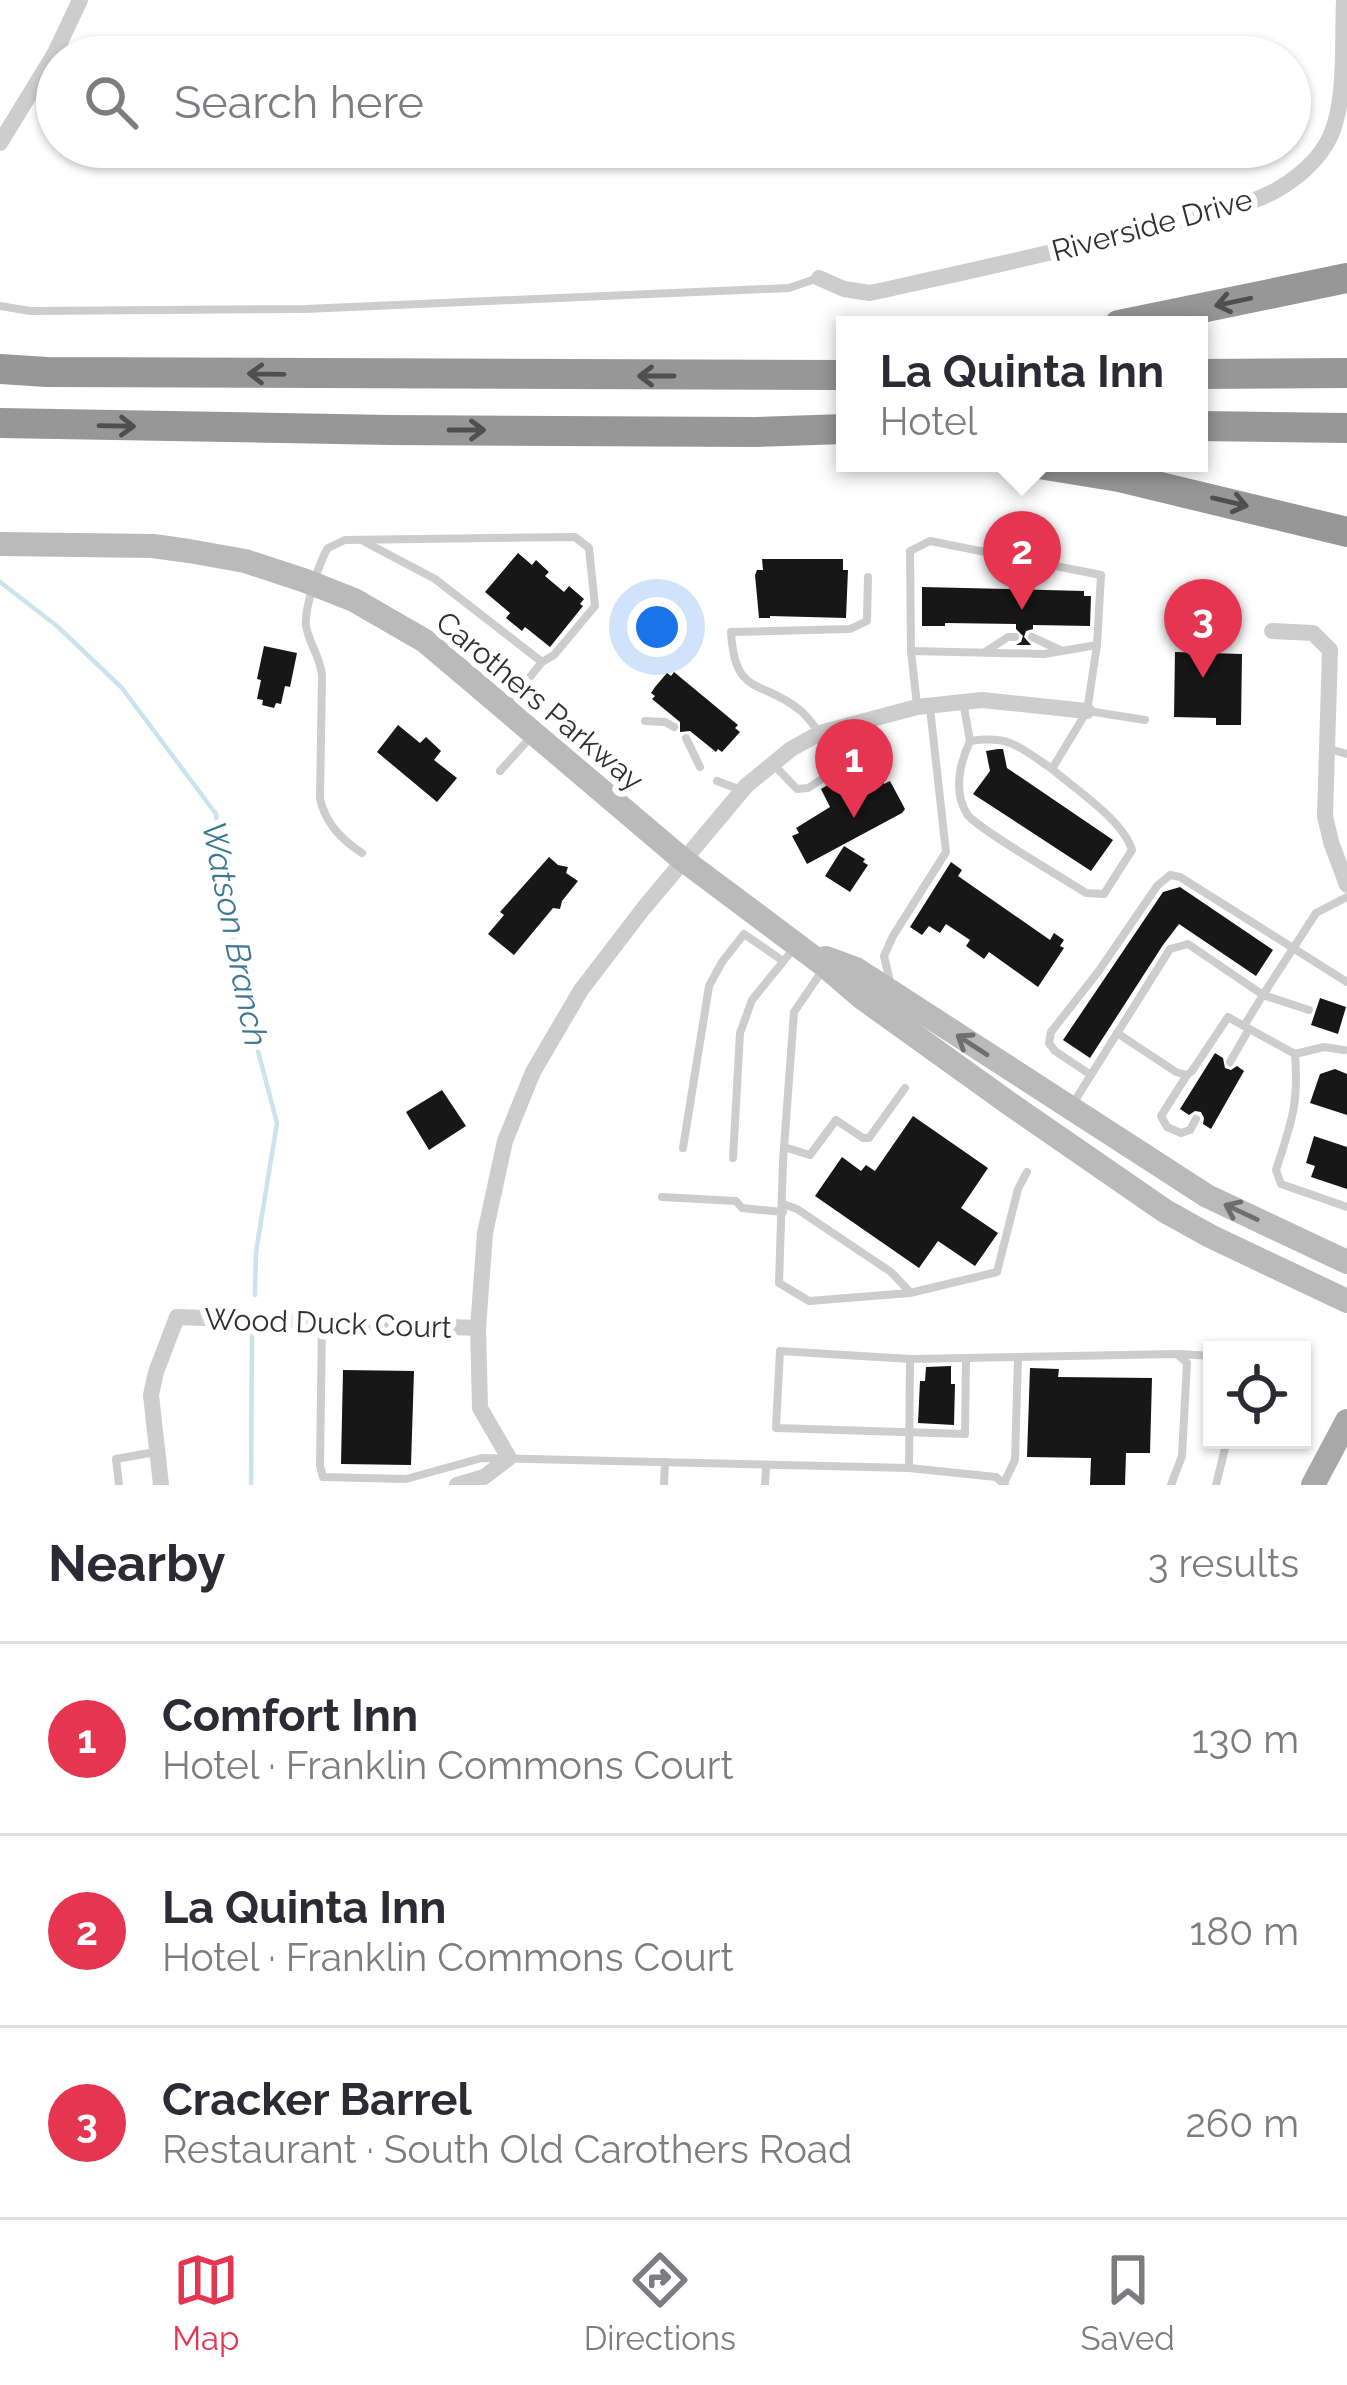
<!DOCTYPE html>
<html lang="en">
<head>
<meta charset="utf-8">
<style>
	body { margin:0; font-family:Raleway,sans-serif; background:#f2f2f3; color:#2b2b33 }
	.controls { position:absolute; right:36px; bottom:36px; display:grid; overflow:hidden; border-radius:0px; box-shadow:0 3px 9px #0004 }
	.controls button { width:108px; height:108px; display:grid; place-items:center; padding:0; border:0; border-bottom:3px solid #e1e1e2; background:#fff; color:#2b2b33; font:60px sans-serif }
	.you { position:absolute; left:657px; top:627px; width:42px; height:42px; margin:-30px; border:9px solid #fff; border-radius:50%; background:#1a73e8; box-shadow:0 0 0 18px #1a73e833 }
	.badge { display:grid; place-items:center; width:78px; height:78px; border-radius:50%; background:#e53551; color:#fff; font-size:39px; font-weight:700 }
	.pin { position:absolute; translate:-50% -99px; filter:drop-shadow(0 3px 6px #0008) }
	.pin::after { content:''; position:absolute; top:63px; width:42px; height:36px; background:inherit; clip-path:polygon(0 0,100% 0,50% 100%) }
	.popup { position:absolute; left:836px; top:316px; width:372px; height:156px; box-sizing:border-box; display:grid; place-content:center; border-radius:0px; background:#fff; filter:drop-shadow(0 3px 9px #0005); font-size:39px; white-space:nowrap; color:#7c7c81 }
	.popup b { font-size:45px; color:#2b2b33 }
	.popup::after { content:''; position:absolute; left:50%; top:100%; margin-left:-24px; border:24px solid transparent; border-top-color:#fff }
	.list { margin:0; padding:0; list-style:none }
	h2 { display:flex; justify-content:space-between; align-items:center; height:156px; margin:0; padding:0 48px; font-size:51px }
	h2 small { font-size:39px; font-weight:400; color:#7c7c81 }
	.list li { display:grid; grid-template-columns:78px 1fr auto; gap:36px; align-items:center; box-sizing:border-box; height:192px; padding:0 48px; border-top:3px solid #e1e1e2 }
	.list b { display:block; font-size:45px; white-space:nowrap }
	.list p { margin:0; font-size:39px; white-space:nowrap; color:#7c7c81 }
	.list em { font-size:39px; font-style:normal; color:#7c7c81 }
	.icon { flex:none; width:66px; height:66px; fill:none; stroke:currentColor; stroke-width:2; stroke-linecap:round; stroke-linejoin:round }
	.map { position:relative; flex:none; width:1347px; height:1485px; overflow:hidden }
	.search { position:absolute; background:#fff; box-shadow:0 3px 9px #0004; left:36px; right:36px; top:36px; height:132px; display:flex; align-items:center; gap:30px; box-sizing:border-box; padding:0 42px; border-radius:66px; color:#7c7c81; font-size:45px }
	.sheet { height:732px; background:#fff }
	nav { display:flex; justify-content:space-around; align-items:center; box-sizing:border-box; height:168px; border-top:3px solid #e1e1e2; background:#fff; font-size:33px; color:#7c7c81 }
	nav a { display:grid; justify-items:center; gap:6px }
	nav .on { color:#e53551 }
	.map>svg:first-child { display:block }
</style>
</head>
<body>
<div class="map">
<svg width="1347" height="1485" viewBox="0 0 1347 1485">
	<rect width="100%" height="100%" fill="#fff"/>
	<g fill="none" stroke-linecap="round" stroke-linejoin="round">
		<g stroke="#cbe3ed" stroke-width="4.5">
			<path d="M0,582l57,44 65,62 94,126 23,165 38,144 -21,129 -1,43"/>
			<path d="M251,1485l1,-152"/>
		</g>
	</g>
	<g fill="#171717">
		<path d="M518,553l14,12 4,-5 13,12 -4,4 19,16 5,-6 15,13 -4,5 3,2 -33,41 -25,-20 -3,4 -16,-13 4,-5 -25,-21z"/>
		<path d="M762,559h81v11h5l-2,48 -76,-2v2h-11l-4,-43 2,-5h6z"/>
		<path d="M922,587l162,4v5h7l-1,30 -57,-1v4l-7,2 -2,6 7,8h-15l5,-3 2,-6 -7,-7v-5l-71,-1v3h-23z"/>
		<path d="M264,646l33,7 -7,34 -5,-1 -4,18 -5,-1 -2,5 -12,-3 1,-5 -6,-1 4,-19 -4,-1z"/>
		<path d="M1175,652l67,2 -1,71h-25v-7l-42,-1z"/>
		<path d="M674,672l64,53 -3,3 5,4 -18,20 -4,-3 -2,3 -26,-21 -10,1v-10l-28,-23 3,-3 -4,-3 4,-6 12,-14 4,3z"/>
		<path d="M398,725l22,18 6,-6 15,14 -7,9 23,18 -20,24 -60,-50z"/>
		<path d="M998,749h5l4,19 106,72 -22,31 -118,-77 17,-23 -4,-20z"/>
		<path d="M836,780l9,18 37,-18 2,4 6,-3 15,28 -3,4 -95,51 -15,-28 7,-3 -3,-5 34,-21 -9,-18z"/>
		<path d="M844,846l21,13 -2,3 5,3 -18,27 -25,-16z"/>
		<path d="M549,857l9,8 10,2 -2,6 12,8 -16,20 -2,8 -7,-1 -39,47 -26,-21 16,-19 -4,-3z"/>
		<path d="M951,862l11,8 -4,6 92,64 4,-7 10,7 -4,6 4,2 -26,39 -49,-35 -5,7 -18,-13 4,-6 -24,-16 -6,9 -11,-7 -7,9 -12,-8z"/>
		<path d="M1180,887l93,63 -17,26 -77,-52 -16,21 -73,113 -27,-18 100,-148z"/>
		<path d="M1320,998l26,9 -8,27 -27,-9z"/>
		<path d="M1215,1053l8,5 2,10 6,2 6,-4 7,5 -33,58 -8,-5 1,-6 -3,-6 -6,-1 -6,4 -9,-6z"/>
		<path d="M1335,1069l12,5v41l-37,-12 10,-29z"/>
		<path d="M442,1090l24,36 -37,24 -23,-38z"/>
		<path d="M913,1116l75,52 -27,40 37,25 -23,33 -37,-25 -19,27 -104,-72 27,-39 19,14 5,-6 9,6z"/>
		<path d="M1314,1136l33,11v42l-36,-12 4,-11 -9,-3z"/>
		<path d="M951,1366v18h4l-1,41 -36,-2 2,-42h5l1,-14z"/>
		<path d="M1030,1368l29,1 -1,8 94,1 -2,75h-24l-1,32h-35l1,-27 -64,-1z"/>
		<path d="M343,1370l71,1 -3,94 -70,-1z"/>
	</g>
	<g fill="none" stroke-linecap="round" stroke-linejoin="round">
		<g stroke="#cdcdcd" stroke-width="8">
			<path d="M0,306l30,5 275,-2 484,-21 29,-10"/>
			<path d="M365,542l70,37 107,83"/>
			<path d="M1032,637l28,13"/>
			<path d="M911,651l133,3 53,-9"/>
			<path d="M985,652l23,-15h7"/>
			<path d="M917,705l-6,-54 -1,-100 20,-10 171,34 -4,70 -10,66 -35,58c-33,-22 -41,-34 -82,-28l-7,-39"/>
			<path d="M1088,711l57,9"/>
			<path d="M645,721l20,1 9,5"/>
			<path d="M820,733c-6,-7 -12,-16 -19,-22 -39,-33 -66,-12 -70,-79l119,-3 17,-8 1,-44"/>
			<path d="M686,738l14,29"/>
			<path d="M970,741c-10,22 -17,50 -3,73 9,14 98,65 119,79l18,1 28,-44c-9,-30 -57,-61 -80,-81"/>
			<path d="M1329,749l18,5"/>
			<path d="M773,764l24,25 11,-1 46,-30 -11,-31"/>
			<path d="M500,771l29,-32"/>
			<path d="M717,781l24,9"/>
			<path d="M362,853c-21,-14 -36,-29 -42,-54l2,-124c-2,-18 -13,-32 -16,-49 -2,-16 13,-64 22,-78l17,-8 230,-3 14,11 6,58 -41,49 -12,7 -36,45"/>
			<path d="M822,971l-28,41 -11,149 -4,122 30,18 101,-8 87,-21 21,-83 9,-17"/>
			<path d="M891,986l-7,-30 9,-20 53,-84 -16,-144"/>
			<path d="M1309,1010l-46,-15 -19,31 51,28 29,-7 20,3"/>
			<path d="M1117,1033l59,39 11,3 5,-4 36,-54 16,9"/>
			<path d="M1295,1054c4,52 -4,69 -19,116l5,14 66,23"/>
			<path d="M1230,1062l19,-33"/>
			<path d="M1091,1075l-36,-24 -6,-8 2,-11 47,-60 59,-86 13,-11 10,2 167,105"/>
			<path d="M1187,1075l-26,41 6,11 14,6 9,-3 6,-11"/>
			<path d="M1074,1102l96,-153 18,-5 75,51 53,-82 31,-16"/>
			<path d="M784,1147l26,8 26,-35 27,18h6l36,-50"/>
			<path d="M683,1148l26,-162 13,-24 22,-28 39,27"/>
			<path d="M733,1158l7,-125 12,-33 43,-53"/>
			<path d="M662,1197l74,4 6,7 41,4"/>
			<path d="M783,1204l14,5 94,63 18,19"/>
			<path d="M322,1324l-2,142 3,11 83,2 76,-21 427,10 1,-109 267,-5 10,9 -5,93 -11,29"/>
			<path d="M1179,1354l33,2"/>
			<path d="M910,1359l-130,-8 -4,77 189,6 1,-76"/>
			<path d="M909,1468l87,9 9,8"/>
			<path d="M119,1485l-3,-26 39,-7"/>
			<path d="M664,1485l1,-23"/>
			<path d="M765,1485l1,-20"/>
			<path d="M1003,1485l12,-25 3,-103"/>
			<path d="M1216,1485l11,-45"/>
		</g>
		<g stroke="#cdcdcd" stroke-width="16">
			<path d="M0,143l55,-90 25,-53"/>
			<path d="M819,278l25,11 26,4c99,-22 198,-43 296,-69 34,-9 73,-15 105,-31 23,-12 48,-32 59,-56 17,-37 12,-97 14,-137"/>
			<path d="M1272,631l41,2 17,17 -5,166 6,26 16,43"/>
			<path d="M161,1485l-10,-90 5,-23 21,-55 301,11"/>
			<path d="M457,1485l27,-8 25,-19 -29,-50 -2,-80 7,-95 20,-92 28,-69 48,-82 62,-81 103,-123 45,-37 29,-16 97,-26 65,-7 105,11"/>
		</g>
		<g stroke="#bababa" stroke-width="24">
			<path d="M0,544l153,2 36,5 56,10 61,20 48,19 71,41 257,218 143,107 36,31 149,107 155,107 45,25 137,65"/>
			<path d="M826,958l30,11 351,227 140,66"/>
		</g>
		<path stroke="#a8a8a8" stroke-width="24" d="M1313,1485l34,-64"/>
		<g stroke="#979797" stroke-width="30">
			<path d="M1119,325l228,-47"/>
			<path d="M0,369l47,3 798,3"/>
			<path d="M1199,374l148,-1"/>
			<path d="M0,423l391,7 364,2 90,-3"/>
			<path d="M1199,426l148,2"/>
			<path d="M1033,463l86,14 228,55"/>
		</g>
	</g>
	<defs><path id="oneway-shaft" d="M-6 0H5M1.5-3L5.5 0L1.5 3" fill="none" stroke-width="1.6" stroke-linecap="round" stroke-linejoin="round" transform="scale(3)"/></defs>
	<g stroke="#4f4f4f">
		<use href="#oneway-shaft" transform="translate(1233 302) rotate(168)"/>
		<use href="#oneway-shaft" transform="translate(266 374) rotate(-179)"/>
		<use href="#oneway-shaft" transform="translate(656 376) rotate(180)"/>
		<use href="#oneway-shaft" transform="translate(117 426) rotate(1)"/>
		<use href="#oneway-shaft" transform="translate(467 430)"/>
		<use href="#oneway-shaft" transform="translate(1230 502) rotate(13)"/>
	</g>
	<g stroke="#6e6e6e">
		<use href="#oneway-shaft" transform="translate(972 1045) rotate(-147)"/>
		<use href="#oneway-shaft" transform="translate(1241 1212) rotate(-155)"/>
	</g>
	<g text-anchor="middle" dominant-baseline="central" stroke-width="12" stroke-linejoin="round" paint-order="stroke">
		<g font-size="30" fill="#303030" stroke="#fff">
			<text transform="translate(1152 225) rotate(-15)">Riverside Drive</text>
			<text transform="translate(540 701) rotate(40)">Carothers Parkway</text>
			<text transform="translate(328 1323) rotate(2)">Wood Duck Court</text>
		</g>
		<g font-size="33" font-style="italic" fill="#3e7993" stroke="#fff">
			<text transform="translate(235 934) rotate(79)">Watson Branch</text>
		</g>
	</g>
</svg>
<div class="controls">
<button><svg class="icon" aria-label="locate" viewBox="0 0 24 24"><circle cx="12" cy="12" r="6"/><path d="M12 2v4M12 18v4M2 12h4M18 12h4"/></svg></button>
</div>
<div class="you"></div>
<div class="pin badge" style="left:854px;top:818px">1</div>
<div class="pin badge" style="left:1022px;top:610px">2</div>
<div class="popup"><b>La Quinta Inn</b>Hotel</div>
<div class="pin badge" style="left:1203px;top:678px">3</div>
<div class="search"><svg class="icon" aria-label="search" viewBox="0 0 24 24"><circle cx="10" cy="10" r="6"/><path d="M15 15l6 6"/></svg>Search here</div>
</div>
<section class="sheet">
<h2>Nearby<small>3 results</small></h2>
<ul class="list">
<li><span class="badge">1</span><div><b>Comfort Inn</b><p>Hotel · Franklin Commons Court</p></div><em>130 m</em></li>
<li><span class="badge">2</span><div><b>La Quinta Inn</b><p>Hotel · Franklin Commons Court</p></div><em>180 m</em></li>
<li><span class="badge">3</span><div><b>Cracker Barrel</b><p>Restaurant · South Old Carothers Road</p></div><em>260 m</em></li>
</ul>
</section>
<nav>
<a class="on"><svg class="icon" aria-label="map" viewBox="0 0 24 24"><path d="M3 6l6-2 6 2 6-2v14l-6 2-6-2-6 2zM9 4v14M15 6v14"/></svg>Map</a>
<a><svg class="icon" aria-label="directions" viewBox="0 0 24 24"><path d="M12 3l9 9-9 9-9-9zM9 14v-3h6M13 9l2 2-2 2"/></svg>Directions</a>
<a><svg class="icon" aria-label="saved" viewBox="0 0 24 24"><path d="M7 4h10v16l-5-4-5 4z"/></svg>Saved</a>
</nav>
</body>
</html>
